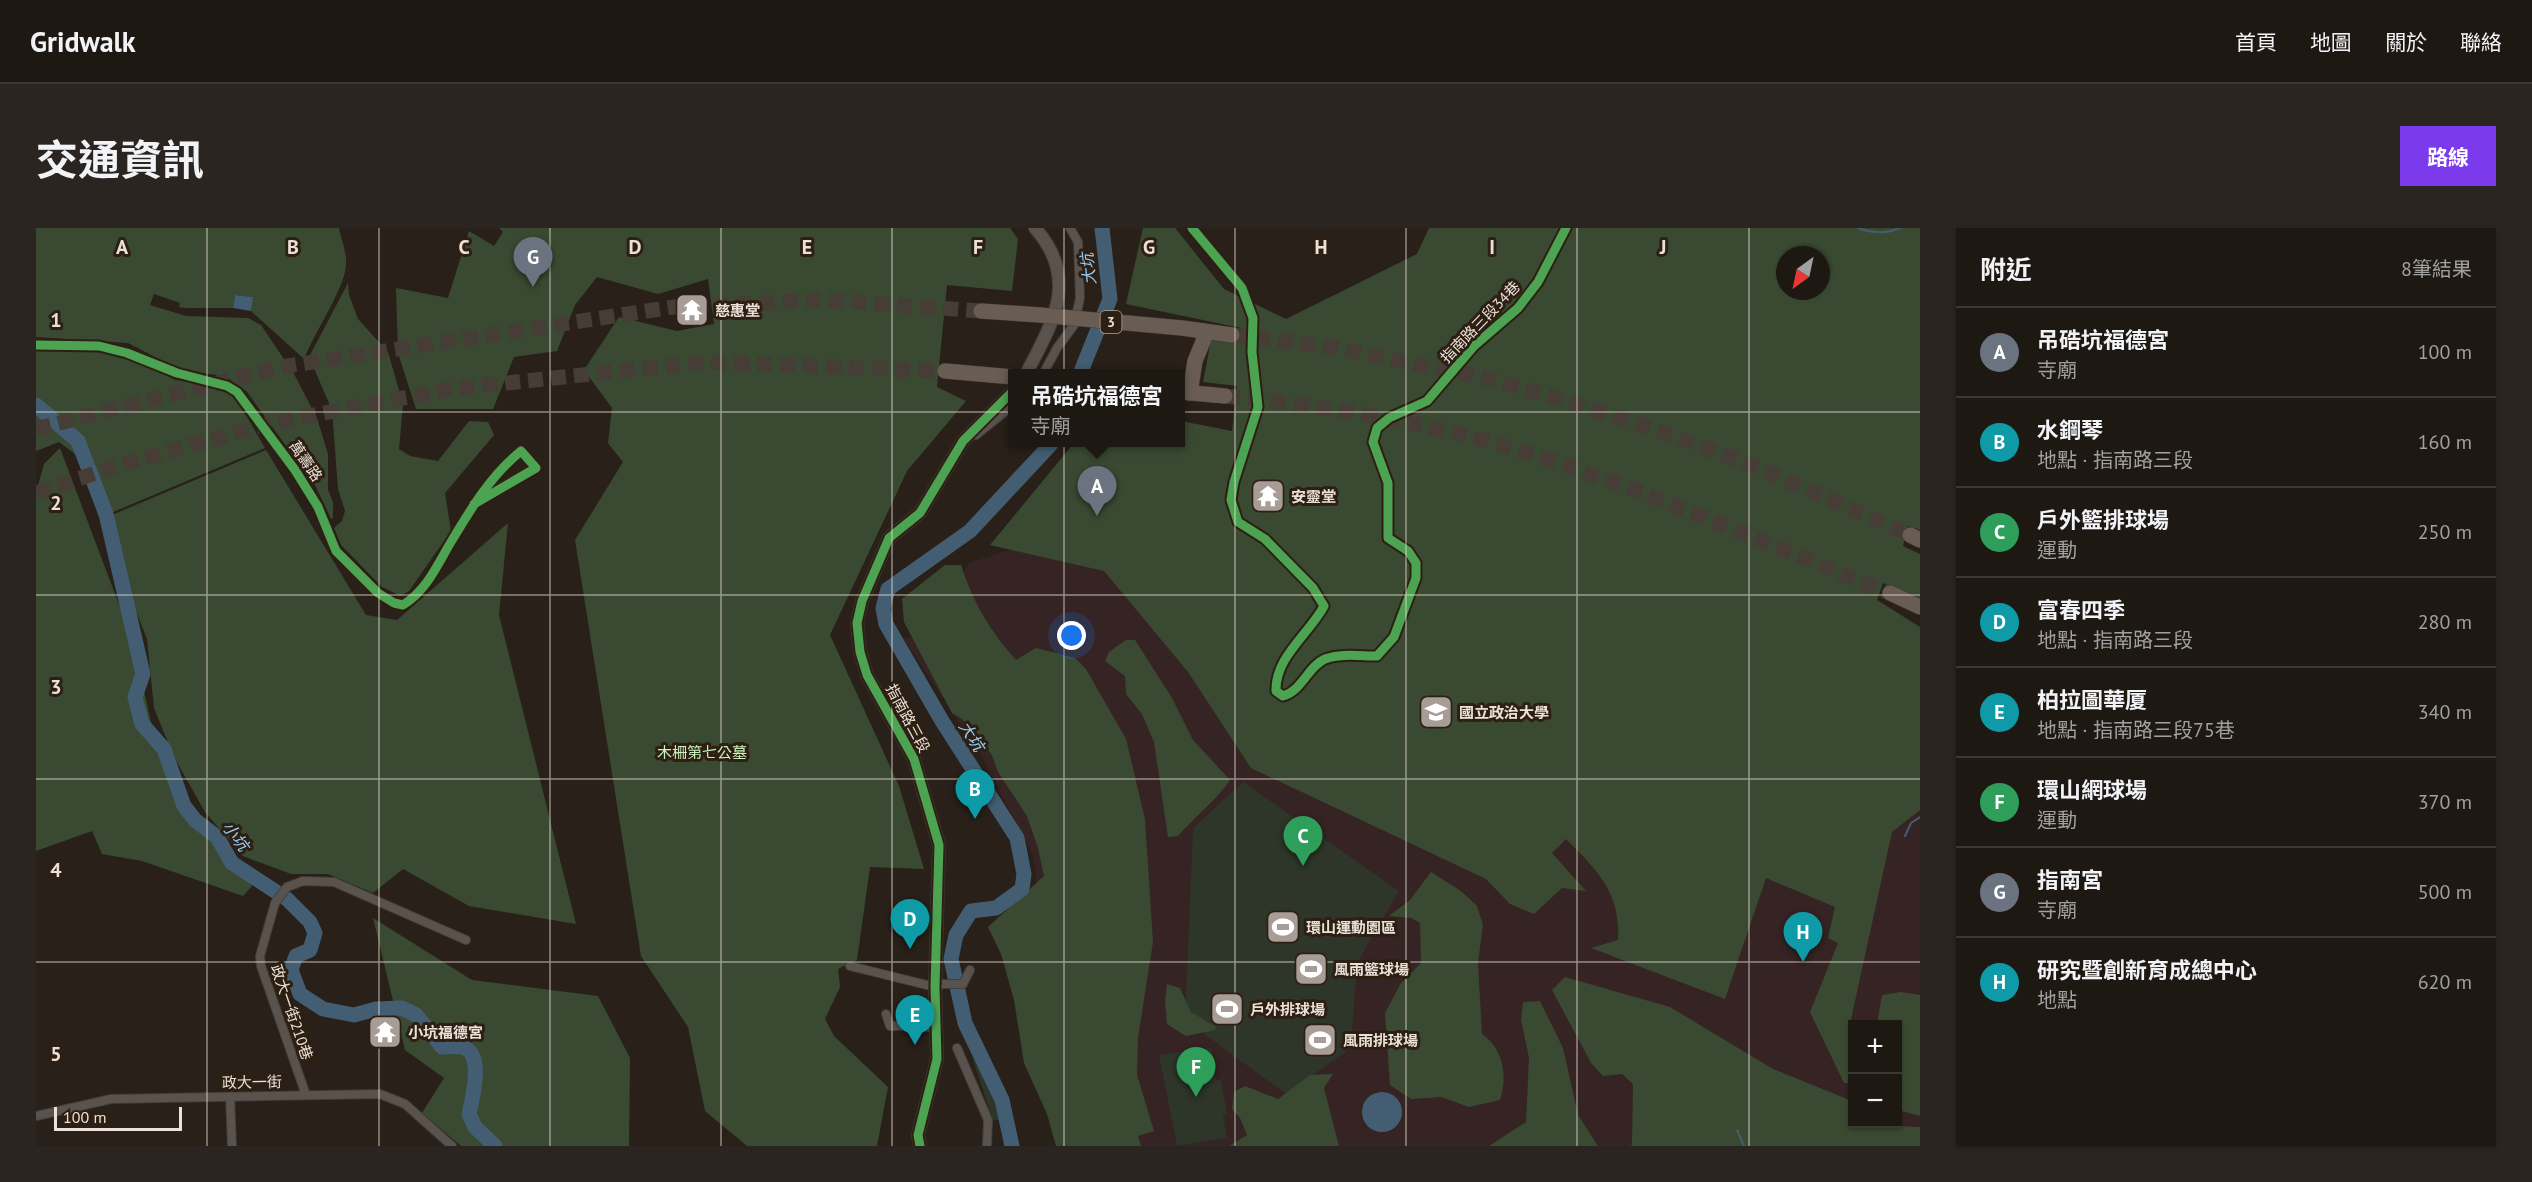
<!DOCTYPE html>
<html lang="zh-TW">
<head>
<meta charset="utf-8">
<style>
	body { margin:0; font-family:"PT Sans","Noto Sans TC",sans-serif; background:#2b2521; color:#f1f3f6 }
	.controls { position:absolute; right:18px; bottom:18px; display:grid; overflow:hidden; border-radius:0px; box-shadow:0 2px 4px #0004 }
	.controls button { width:54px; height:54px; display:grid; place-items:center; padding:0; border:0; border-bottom:2px solid #3c3733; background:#1e1813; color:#f1f3f6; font:30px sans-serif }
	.compass { position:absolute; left:1740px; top:18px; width:54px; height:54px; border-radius:50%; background:#1e1813; box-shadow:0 2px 4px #0004; rotate:213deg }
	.scale { position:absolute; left:18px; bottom:15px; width:128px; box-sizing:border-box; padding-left:6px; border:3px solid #ebe1d9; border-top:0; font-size:16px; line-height:21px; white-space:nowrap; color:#ebe1d9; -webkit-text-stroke:4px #2e1f13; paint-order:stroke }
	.you { position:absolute; left:1036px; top:408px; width:21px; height:21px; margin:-15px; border:4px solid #fff; border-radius:50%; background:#1a73e8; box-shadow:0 0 0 9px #1a73e833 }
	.badge { display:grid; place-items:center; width:39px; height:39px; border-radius:50%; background:#7c3aed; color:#fff; font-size:20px; font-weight:700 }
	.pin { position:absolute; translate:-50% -50px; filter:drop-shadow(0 2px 3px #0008) }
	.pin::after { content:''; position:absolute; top:32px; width:21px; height:18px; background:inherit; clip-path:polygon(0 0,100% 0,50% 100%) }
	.popup { position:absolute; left:972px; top:141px; width:177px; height:78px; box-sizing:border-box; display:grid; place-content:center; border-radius:0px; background:#1e1813; filter:drop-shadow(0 2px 4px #0005); font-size:20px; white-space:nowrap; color:#a1a0a0 }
	.popup b { font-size:22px; color:#f1f3f6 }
	.popup::after { content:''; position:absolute; left:50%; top:100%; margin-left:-12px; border:12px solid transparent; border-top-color:#1e1813 }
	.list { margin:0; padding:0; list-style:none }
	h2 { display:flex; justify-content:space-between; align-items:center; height:78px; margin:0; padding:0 24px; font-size:26px }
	h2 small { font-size:20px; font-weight:400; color:#a1a0a0 }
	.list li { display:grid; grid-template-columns:39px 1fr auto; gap:18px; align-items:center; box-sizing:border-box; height:90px; padding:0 24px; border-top:2px solid #3c3733 }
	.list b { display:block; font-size:22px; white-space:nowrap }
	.list p { margin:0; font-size:20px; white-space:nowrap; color:#a1a0a0 }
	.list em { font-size:20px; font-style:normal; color:#a1a0a0 }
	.map { position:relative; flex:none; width:1884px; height:918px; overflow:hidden; border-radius:0px }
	header { display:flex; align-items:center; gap:36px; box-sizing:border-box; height:84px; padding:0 30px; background:#1e1813; border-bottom:2px solid #3c3733 }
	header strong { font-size:28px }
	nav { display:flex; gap:33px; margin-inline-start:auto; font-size:21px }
	.intro { display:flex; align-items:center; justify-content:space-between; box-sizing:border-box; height:144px; padding:0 36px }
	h1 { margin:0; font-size:42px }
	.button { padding:15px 27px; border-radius:0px; background:#7c3aed; color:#fff; font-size:21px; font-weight:700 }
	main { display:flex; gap:36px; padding:0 36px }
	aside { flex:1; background:#1e1813; border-radius:0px; box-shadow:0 2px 4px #0004 }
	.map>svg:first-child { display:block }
</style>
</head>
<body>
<header>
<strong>Gridwalk</strong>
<nav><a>首頁</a><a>地圖</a><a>關於</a><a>聯絡</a></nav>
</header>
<div class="intro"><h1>交通資訊</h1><a class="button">路線</a></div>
<main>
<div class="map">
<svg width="1884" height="918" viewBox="0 0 1884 918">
	<rect width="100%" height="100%" fill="#282019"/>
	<path fill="#362323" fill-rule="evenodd" d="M1714,269l170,173v476h-809l-73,-250 -5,-41 -53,-101 -77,-116 74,-14 -18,-44 10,-17 119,-39zM1816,796h46v100h-46z"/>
	<g fill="#2d3628">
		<path d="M1207,554l156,109 -42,72 -6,85 -65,46 -101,-74 8,-192z"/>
		<path d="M1176,820l4,32h5l6,34 -4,1 4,23 -50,8 -18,-91z"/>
		<path d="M936,829l21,33 10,30h-10z"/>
	</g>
	<g fill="#3a4a32" fill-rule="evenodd">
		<path d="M0,0h303c2,11 8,25 7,37 -1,23 -32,68 -42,94l-53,-48 1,-14 -17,-2 -2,13h-48l-6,-1 1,-4 -26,-9 -4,11 36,11 62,2 13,7 33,49 23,44 11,36v36l5,12v16l-2,1 -15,-32 -69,-95 -22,-16 -45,-6 -52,-27 -92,-6z"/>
		<path d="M463,0h511l8,11 -6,52 -65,-6 -10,102 29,14 -59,70 -77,164 69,151 25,83 -54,-2 -13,93 -19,9 2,18 -15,32 9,17 54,51 -11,59h-130l-42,-35 -17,-84 -47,-71 -66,-416 48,-78 -15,-19 4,-35 -28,-38 35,-53 58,14 37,-7 -6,-45 -50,15 -61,-17 -22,28 -18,46 -43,6 -21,52h-77l-18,-56 -2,-65 52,10 21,-67 25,15 9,-14z"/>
		<path d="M1107,0h32l49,61 62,30 131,-65 12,-26h491v302l-12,-4 -5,20 17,8v44l-37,-15 -6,17 43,27v183l-28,22 -42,192 2,59h-8l-34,-71 28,-69 -10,-5 7,-31 -69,-29 -41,121 -134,-51 27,-8c3,-47 -21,-70 -52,-101l-14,14 34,38 -24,-3 -28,26 -24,-10 -24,-25 -235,-111 -63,-96 -84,-101 -114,-26 84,-102 107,-1v-21l51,10 5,-45 -34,-4 8,-42 29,3 1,-15 -115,-24zM1749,27h36v36h-36z"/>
		<path d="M312,55l1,12 9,24 30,33 15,52 -4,45 11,7 28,5 31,-40 19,1 6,13 -49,58 6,38 -42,60 -8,5 -19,-9 -41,-42 -7,-17 8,-7 3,-10 -7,-22 -6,-79 -23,-53z"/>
		<path d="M0,120l76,4 27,8 36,20 42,5 16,8 32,55 -166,70 -20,-61 -20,-15 -23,9z"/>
		<path d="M24,220l72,191 24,105 28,69 68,73 -9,10 -101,-35 -40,-7 -10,-23 -56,20v-358l8,-29z"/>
		<path d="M230,222l100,165 31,5 111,-97 -9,92 77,309 -107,-18 -66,-37 -30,24 -45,-19h-37l-48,-18 -38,-44 -31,-55 -20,-49 -7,-69 -47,-119z"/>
		<path d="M909,337h16c12,37 29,66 55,95l20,-12 39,10 11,11 40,70 19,80 8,123 -15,96 -1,37 17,56 -16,5 3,10h-85l-9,-32 -23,-51 -10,-63 -13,-46 -13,-27 56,-51 -6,-28 -11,-32 -29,-44 -6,-17 -30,-36 -10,-6 -48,-91 -2,-23z"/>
		<path d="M1090,412h9l37,58 21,42 37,40c-14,21 -36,37 -52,56l-10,1 -14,-95 -12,-28 -16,-20 -1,-18 -20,-15 4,-9z"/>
		<path d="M1395,644l30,19 16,15 6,19 -5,38 4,71c21,14 26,42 18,66l-31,7 -28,-10 -30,2 -21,-14 -5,-72 16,-30 20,-20 -1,-40 -9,-5 -22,-2 21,-16z"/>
		<path d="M337,690l99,62 126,16 32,62 -1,88h-168l-39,-33 22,-35 -39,-28z"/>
		<path d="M1529,749l105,30 103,62 79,32v23l68,3v19h-291l3,-1 1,-61 -11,-10 -19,2 -12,-13 -39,-73z"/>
		<path d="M1131,756l13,4 11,24 25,15 -1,3 -29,6 -19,-12 -2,-22z"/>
		<path d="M1865,764l19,3v121l-22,-6v-86h-21l5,-29z"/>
		<path d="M1504,773l23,47 15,67 20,31h-109l37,-24 3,-64 -8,-38 2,-18z"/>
		<path d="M1297,846l-9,14 15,58h-110l18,-11 -7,-17 -8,-9 2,-17 11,-6 33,13 32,-24z"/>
	</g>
	<g fill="#435e72">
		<path d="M199,67l18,2 -2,14 -18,-3z"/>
		<circle cx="1346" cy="884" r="20"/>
	</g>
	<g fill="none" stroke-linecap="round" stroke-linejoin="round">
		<g stroke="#435e72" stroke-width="2">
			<path d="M1822,0c12,5 29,6 42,0"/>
			<path d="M1869,608l6,-13 9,-6"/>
			<path d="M1701,902l7,16"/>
		</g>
		<g stroke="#435e72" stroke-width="15">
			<path d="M1044,146l30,-75 -8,-71"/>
			<path d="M0,177l42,36 28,73 37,160 -8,23 7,27 22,25 20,57 11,14 22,17 15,26 55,36 23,23 5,11 -5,17 -14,6 -5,14 9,24 23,15 31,6 22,-6 26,-1 14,7 26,32c6,0 14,-1 20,0 23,5 10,53 7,67l6,13 20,19"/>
			<path d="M976,918l-10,-46 -37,-77 -14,-64 5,-24 15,-24 25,-3 26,-19 2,-15 -7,-36 -75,-117 -56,-97 -3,-16 5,-19 82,-58 83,-89"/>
		</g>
		<g stroke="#453d36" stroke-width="15" stroke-dasharray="15 8" stroke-linecap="butt">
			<path d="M1196,107l93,11 170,34 139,42 118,43 158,70"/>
			<path d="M1189,168c115,11 233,32 343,70 109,37 215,85 322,127"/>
			<path d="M0,201l244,-62 393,-60 153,-7 155,11"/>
			<path d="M0,265l81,-27 150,-42 183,-35 255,-27 240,9"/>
		</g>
		<defs>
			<g id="street">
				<path d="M1156,0l50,60 11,30 -1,34 6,55 -24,75 -3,18 7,22 27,17 48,49 11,18c-15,28 -49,51 -48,85l7,5c19,-5 25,-30 42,-37 15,-6 36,-3 52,-3l17,-19 22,-59v-15l-8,-12 -20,-13v-55l-15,-41 4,-14 12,-10 38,-17 47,-55 44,-38 20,-26 28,-54"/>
				<path d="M0,117l63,1 28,7 50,20 50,13 10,6 58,78 23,37 18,44 42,42 16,10 9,2c22,-14 32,-35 45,-58 21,-35 41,-70 73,-96l15,17 -62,36"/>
				<path d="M1007,146l14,-26 17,-23 6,-27 -2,-56 -8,-14"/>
				<path d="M940,207l37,-30"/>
				<path d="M814,738l85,21 8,-3h20l7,-14"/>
				<path d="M850,786l4,12h33l13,3"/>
				<path d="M921,820l31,72 -1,26"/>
				<path d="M270,867l-45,-129 -1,-10 15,-53 12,-16 16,-6 31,1 132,58"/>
				<path d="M194,868l2,50"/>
				<path d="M0,888l75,-17 269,-5 25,10 47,42"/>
			</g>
			<g id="secondary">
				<path d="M990,146c27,-52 54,-95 9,-146"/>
				<path d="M884,918l-2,-11 19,-76 -2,-72 4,-142 -25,-86 -47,-84 -7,-23 -3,-29 5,-22 27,-63 31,-25 43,-72 50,-50"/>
			</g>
			<g id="highway">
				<path d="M945,83l59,4"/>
				<path d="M1146,100l50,7"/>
				<path d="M909,143l68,6"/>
				<path d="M1145,164l44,4"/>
				<path d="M1154,165l5,-32 12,-29"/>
				<path d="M1874,307l10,5"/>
				<path d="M1854,365l30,14"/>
			</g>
		</defs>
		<use href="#street" stroke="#443d38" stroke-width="10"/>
		<use href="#secondary" stroke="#443d38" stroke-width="14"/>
		<use href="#highway" stroke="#443d38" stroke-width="16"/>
		<use href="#street" stroke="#59524d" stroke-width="8"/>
		<use href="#secondary" stroke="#59524d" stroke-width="12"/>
		<use href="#highway" stroke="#695d53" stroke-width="15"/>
		<defs>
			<path id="highway-bridge" d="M1004,87l142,13"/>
		</defs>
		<use href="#highway-bridge" stroke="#443d38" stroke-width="16" stroke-linecap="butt"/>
		<use href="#highway-bridge" stroke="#695d53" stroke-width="15"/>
		<defs>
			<g id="cycleway">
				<path d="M1156,0l50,60 11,30 -1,34 6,55 -24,75 -3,18 7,22 27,17 48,49 11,18c-15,28 -49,51 -48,85l7,5c19,-5 25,-30 42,-37 15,-6 36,-3 52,-3l17,-19 22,-59v-15l-8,-12 -20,-13v-55l-15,-41 4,-14 12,-10 38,-17 47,-55 44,-38 20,-26 28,-54"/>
				<path d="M0,117l63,1 28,7 50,20 50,13 10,6 58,78 23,37 18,44 42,42 16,10 9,2c22,-14 32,-35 45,-58 21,-35 41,-70 73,-96l15,17 -62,36"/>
				<path d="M884,918l-2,-11 19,-76 -2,-72 4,-142 -25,-86 -47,-84 -7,-23 -3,-29 5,-22 27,-63 31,-25 43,-72 50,-50"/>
			</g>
		</defs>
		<use href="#cycleway" stroke="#2e1f13" stroke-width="13"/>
		<use href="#cycleway" stroke="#4ca352" stroke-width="9"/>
	</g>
	<path fill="none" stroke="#ebe1d9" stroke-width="1.5" stroke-opacity="0.55" d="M171,0v918M343,0v918M514,0v918M685,0v918M856,0v918M1028,0v918M1199,0v918M1370,0v918M1541,0v918M1713,0v918M0,184h1884M0,367h1884M0,551h1884M0,734h1884"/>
	<defs>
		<symbol id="temple-square" viewBox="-11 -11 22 22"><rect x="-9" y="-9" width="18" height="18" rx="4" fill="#a79d96" stroke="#2e1f13"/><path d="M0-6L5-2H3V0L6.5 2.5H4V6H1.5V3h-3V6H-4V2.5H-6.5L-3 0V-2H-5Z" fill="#fff"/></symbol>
		<symbol id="university-square" viewBox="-11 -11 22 22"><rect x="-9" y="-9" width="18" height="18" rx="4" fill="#a79d96" stroke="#2e1f13"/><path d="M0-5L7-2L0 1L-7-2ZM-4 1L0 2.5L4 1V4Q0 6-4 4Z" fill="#fff"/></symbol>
		<symbol id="stadium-square" viewBox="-11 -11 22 22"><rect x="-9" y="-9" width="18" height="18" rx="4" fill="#a79d96" stroke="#2e1f13"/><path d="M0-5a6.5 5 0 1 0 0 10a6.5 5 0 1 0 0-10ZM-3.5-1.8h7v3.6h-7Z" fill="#fff"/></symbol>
	</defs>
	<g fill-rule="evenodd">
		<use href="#temple-square" x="637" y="63" width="38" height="38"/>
		<use href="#temple-square" x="1213" y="249" width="38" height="38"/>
		<use href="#university-square" x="1381" y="465" width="38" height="38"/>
		<use href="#stadium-square" x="1228" y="680" width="38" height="38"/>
		<use href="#stadium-square" x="1256" y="722" width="38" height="38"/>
		<use href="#stadium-square" x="1172" y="762" width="38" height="38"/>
		<use href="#temple-square" x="330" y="785" width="38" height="38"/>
		<use href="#stadium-square" x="1265" y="793" width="38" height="38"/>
	</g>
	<g text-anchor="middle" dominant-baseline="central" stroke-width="6" stroke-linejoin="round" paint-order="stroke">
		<rect fill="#2e1f13" stroke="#b2a79e" stroke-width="1.5" x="1064.5" y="83" width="21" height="22" rx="4.5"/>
		<g font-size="14" font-weight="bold" fill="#ebe1d9">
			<text x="1075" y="94">3</text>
		</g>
		<g font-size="15" font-weight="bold" fill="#ebe1d9" stroke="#2e1f13" text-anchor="start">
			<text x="679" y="82">慈惠堂</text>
			<text x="1255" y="268">安靈堂</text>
			<text x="1423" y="484">國立政治大學</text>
			<text x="1270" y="699">環山運動園區</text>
			<text x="1298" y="741">風雨籃球場</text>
			<text x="1214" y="781">戶外排球場</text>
			<text x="372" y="804">小坑福德宮</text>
			<text x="1307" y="812">風雨排球場</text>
		</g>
		<g font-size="15" fill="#ebe1d9" stroke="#2e1f13">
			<text transform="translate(1444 94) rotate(-46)">指南路三段34巷</text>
			<text transform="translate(270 233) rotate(56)">萬壽路</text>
			<text transform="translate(872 490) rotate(62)">指南路三段</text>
			<text transform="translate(256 784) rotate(71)">政大一街210巷</text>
			<text transform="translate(216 854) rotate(-1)">政大一街</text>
		</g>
		<g font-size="15" fill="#caf1bd" stroke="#2e1f13">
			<text x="666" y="524">木柵第七公墓</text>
		</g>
		<g font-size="16" font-style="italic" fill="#98cdf7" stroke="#2e1f13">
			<text transform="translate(1052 41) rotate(-96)">大坑</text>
			<text transform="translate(936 508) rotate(57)">大坑</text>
			<text transform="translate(200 608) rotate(53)">小坑</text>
		</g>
	</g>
	<g font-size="20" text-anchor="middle" font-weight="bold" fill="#ebe1d9" stroke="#2e1f13" stroke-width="6" stroke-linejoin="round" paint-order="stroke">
		<text x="86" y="26">A</text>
		<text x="257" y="26">B</text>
		<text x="428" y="26">C</text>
		<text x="599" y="26">D</text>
		<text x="771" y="26">E</text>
		<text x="942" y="26">F</text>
		<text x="1113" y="26">G</text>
		<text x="1285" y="26">H</text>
		<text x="1456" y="26">I</text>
		<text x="1627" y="26">J</text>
		<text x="20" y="99">1</text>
		<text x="20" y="282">2</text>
		<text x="20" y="466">3</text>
		<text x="20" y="649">4</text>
		<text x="20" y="833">5</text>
	</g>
</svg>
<div class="controls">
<button>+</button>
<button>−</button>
</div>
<svg class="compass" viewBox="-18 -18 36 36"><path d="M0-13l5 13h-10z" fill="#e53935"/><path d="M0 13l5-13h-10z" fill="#a1a0a0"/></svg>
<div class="scale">100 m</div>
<div class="you"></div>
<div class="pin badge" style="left:1061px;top:288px;background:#6b7280">A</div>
<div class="popup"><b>吊硞坑福德宮</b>寺廟</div>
<div class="pin badge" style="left:939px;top:591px;background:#0f9aa8">B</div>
<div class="pin badge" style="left:1267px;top:638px;background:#2e9e5b">C</div>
<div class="pin badge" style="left:874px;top:721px;background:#0f9aa8">D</div>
<div class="pin badge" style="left:879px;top:817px;background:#0f9aa8">E</div>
<div class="pin badge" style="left:1160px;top:869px;background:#2e9e5b">F</div>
<div class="pin badge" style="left:497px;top:59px;background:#6b7280">G</div>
<div class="pin badge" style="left:1767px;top:734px;background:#0f9aa8">H</div>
</div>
<aside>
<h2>附近<small>8筆結果</small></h2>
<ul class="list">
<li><span class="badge" style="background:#6b7280">A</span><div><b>吊硞坑福德宮</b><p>寺廟</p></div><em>100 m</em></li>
<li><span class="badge" style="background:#0f9aa8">B</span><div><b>水鋼琴</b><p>地點 · 指南路三段</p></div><em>160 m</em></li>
<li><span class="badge" style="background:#2e9e5b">C</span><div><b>戶外籃排球場</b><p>運動</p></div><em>250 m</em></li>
<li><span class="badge" style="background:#0f9aa8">D</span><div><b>富春四季</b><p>地點 · 指南路三段</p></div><em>280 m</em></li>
<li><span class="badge" style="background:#0f9aa8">E</span><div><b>柏拉圖華厦</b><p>地點 · 指南路三段75巷</p></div><em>340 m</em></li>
<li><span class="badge" style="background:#2e9e5b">F</span><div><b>環山網球場</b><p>運動</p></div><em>370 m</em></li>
<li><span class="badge" style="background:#6b7280">G</span><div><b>指南宮</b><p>寺廟</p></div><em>500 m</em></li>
<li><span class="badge" style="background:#0f9aa8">H</span><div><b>研究暨創新育成總中心</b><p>地點</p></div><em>620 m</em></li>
</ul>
</aside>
</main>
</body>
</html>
